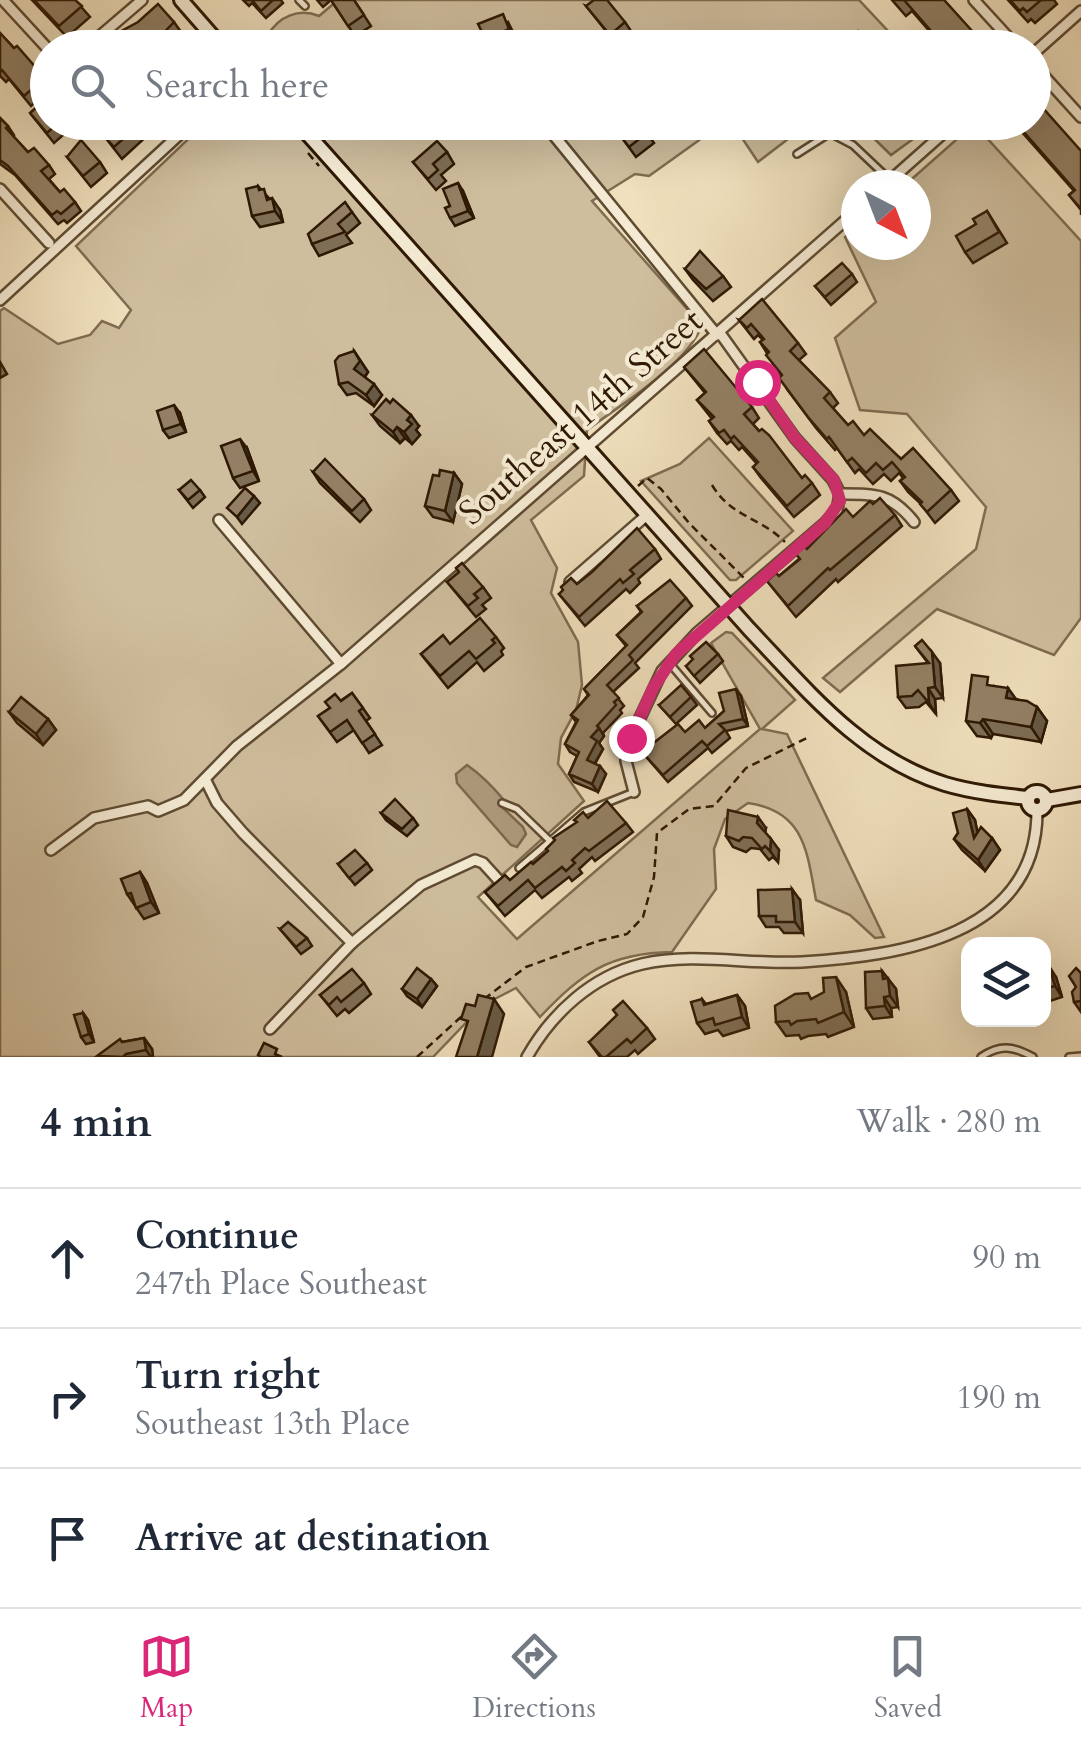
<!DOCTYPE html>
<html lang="en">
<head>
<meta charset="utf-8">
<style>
	body { margin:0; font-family:Cardo,serif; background:#f6f6f7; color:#1f2937 }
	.controls { position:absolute; right:30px; bottom:30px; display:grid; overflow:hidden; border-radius:20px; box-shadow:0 10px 40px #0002 }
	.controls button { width:90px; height:90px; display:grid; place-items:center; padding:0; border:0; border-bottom:2px solid #e0e1e3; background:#fff; color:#1f2937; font:50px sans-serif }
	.compass { position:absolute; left:841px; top:170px; width:90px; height:90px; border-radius:50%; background:#fff; box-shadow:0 10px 40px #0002; rotate:138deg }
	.stop { position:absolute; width:30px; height:30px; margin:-22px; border:8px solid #db2777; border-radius:50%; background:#fff }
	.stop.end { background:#db2777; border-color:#fff; box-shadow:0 2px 10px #0008 }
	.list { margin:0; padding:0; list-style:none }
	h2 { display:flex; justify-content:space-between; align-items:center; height:130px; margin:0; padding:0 40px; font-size:42px }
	h2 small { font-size:32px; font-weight:400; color:#747a83 }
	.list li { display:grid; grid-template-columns:65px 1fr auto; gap:30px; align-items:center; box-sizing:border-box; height:140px; padding:0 40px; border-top:2px solid #e0e1e3 }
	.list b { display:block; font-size:38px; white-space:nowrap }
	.list p { margin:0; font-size:32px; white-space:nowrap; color:#747a83 }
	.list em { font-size:32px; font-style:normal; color:#747a83 }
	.icon { flex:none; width:55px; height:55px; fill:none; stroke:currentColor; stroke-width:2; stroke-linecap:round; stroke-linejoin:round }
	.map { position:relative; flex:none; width:1081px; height:1057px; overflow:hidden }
	.search { position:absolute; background:#fff; box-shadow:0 10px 40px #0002; left:30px; right:30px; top:30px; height:110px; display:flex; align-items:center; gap:25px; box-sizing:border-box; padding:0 35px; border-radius:55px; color:#747a83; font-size:38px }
	.sheet { height:550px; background:#fff }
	nav { display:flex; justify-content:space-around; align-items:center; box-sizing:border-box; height:140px; border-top:2px solid #e0e1e3; background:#fff; font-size:28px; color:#747a83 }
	nav a { display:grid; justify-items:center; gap:5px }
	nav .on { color:#db2777 }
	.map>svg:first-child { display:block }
</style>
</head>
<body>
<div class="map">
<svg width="1081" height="1057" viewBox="0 0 1081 1057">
	<rect width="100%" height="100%" fill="#f0e0bd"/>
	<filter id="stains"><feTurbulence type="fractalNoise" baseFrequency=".002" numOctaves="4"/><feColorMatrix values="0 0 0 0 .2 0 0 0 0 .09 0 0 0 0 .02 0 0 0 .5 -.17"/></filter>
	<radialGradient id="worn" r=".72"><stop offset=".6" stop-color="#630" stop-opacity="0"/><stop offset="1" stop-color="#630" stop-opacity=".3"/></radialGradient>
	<g fill="#cfbe9e" stroke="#7f6c51" stroke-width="2.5">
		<path d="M338,0h521l44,47 -634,1 -1,-13c11,-19 31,-27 51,-19z"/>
		<path d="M205,123h518l-74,53 -14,-2 -43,27 110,125c-18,41 -79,77 -115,104l-3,46 -53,44 26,48 -6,25 27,49 4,43 -6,25 -15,28 -3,26 26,37 -106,96 39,42 243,-210 -49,-86 15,-11 6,1 63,67 -33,29 25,5 97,203 -9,1 -25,-23 -34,-15c-9,-48 -11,-89 -68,-97l-23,16 -11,30 2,40 -44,63c-63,1 -90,21 -132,65l-24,-29 -33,17 -50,52h-433v-746l4,-3 54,36 32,-9 12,-14 17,7 12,-18 -55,-64z"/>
		<path d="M732,123h77l-51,39z"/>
		<path d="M858,123h77l-44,32z"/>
		<path d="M974,124l107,117v377l-27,37 -117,-46 -97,83 -17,-14 153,-129 10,-42 -79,-93 -47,-4 -25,-72 41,-36 -31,-65 11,-9v17h60v-60h-11z"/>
		<path d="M709,438l84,93 -57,49h-6l-89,-99 39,-17z"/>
	</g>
	<path fill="#ae9c7e" stroke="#7b684d" stroke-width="2.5" d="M467,765c13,9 26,22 36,34l-2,7 22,21 3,7 -9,13 -6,-2 -54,-62 -1,-9z"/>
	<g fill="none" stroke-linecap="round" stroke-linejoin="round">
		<defs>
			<g id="lane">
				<path d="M299,0l6,6"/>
				<path d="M797,154l33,-21 23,12 37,35"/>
				<path d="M671,665l41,48"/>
				<path d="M502,803l15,6 33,32"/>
				<path d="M519,868l65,-56 50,-20"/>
				<path d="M981,1057c19,-13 32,-11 52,0"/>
				<path d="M1069,1057l12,-1"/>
			</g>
			<g id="street">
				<path d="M3,0l45,49"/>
				<path d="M974,0l44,48"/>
				<path d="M86,48l56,-48"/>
				<path d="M1034,53l47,-42"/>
				<path d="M1034,65l47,52"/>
				<path d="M543,122l174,213"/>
				<path d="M885,185l71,-63"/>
				<path d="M0,189l49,54"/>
				<path d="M0,300l193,-178"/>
				<path d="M720,333l75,105 38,42 7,14"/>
				<path d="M840,494c35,0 51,-1 74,28"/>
				<path d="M219,520l122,144"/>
				<path d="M570,582l78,-68"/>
				<path d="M205,779l12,24 26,30 109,110"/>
				<path d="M634,792l-8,-31 5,-24 31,-66 35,-38 128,-110 12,-13 3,-16"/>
				<path d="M51,850l43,-32 54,-12 10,5 26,-11 53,-54 104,-82 515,-453"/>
				<path d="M270,1029l82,-86 69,-58 54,-25 8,3 20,22"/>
				<path d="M527,1057c25,-44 65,-81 115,-93 52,-12 108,1 160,-2 98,-6 236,-26 235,-152"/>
			</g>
			<g id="secondary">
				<path d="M181,0l42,48"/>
				<path d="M297,122l452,507c58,61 112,129 196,155 27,8 55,11 83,14"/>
				<circle cx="1037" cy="801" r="9"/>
				<path d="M1047,800l34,-6"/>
			</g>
		</defs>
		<use href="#lane" stroke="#5f4b32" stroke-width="10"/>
		<use href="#street" stroke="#5f4b32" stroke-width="14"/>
		<use href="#secondary" stroke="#2f1904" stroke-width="18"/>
		<g stroke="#2f1904" stroke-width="2.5" stroke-dasharray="8 5" stroke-linecap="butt">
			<path d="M308,153l11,13"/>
			<path d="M712,485c19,32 48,32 73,57"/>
			<path d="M638,486l9,-8 14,11 28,34 55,55"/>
			<path d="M484,999l42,-32 72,-26 29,-7 16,-17 11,-40 3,-44 32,-24 25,-3 32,-38 63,-31"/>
			<path d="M417,1057l45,-41"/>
		</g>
		<use href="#lane" stroke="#f5ebd4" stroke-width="5"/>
		<use href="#street" stroke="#f5ebd4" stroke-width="9"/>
		<use href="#secondary" stroke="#f5ebd4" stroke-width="12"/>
	</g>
	<g fill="#7e6e56" stroke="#2f1904" stroke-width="2.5">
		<path d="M32,0h43l15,17 -23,20z"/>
		<path d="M243,0h38l2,3 -17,15 -14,-15 -3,3z"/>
		<path d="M317,0h37l17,26 -16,10 -24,-36 -8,7z"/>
		<path d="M892,0h52l42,48h-42l-32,-37 -6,5z"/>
		<path d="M1008,0h46l3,4 -22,19 -4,-4 -3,3z"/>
		<path d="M586,6l39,16 8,12 -15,12z"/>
		<path d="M174,22l7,10 -15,16h-59z"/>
		<path d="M508,22l7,14 -24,12 -5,-8z"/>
		<path d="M0,33l14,15 34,34v9l-17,15 -22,-27 -3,3 -6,-6z"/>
		<path d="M30,113l18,9h30l-24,21z"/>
		<path d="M0,118l8,8 6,9 -1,1 15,16 21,13 6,9 -6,5 11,13 15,10 6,9 -14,12 -3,-3 -6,4 -43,-49 -15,-11z"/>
		<path d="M102,122h60l-40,37 -17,-22 2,-2 -7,-11z"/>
		<path d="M394,122h29l-15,14z"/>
		<path d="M639,122l15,21 -18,14 -16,-22z"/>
		<path d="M1008,122h26l47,29v64v-5l-12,-15 5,-4 -54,-61 -2,3z"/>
		<path d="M447,152l7,12 -13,11 5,6 -10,9 -23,-28z"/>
		<path d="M67,157l33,5 7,11 -16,14z"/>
		<path d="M258,186l22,24 3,12 -23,5 -8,-11z"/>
		<path d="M463,191l11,27 -19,8 -5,-8v-12z"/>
		<path d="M987,211l20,32 -34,20 -8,-11 11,-28z"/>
		<path d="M352,212l8,11 -14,12 6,8 -33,13 -7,-12z"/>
		<path d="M685,269l38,7 8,11 -18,14 -20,-21z"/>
		<path d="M852,274l5,8 -26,23 -16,-19z"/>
		<path d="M739,320l59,23 8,11 -7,6 31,32 8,11 -5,5 15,17 103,65 8,11 -24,22 -15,-20 -12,-11 -8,-11 3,-3 -4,-5 -8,8 -7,-7 -11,10 -14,-15 -4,4 -18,-25 -2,2 -19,-22 -29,-39 -6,-13 -21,-34 3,-2 -5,-5 -4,4z"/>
		<path d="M354,351l14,21 -3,5 17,18 -8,11 -18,-13 -9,2 -8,-11z"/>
		<path d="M0,362l7,12 -7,4z"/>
		<path d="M684,367l68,40 7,11 -6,6 49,54 10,5 8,12 -26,22 -33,-39 -8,-11 4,-3 -15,-17 -3,3 -8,-9 -4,3 -10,-11 -8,-12 3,-2 -15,-19 8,-7z"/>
		<path d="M180,413l6,19 -17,6 -6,-8z"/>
		<path d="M372,415l47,11 -3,4 4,5 -8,9 -7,-6 -5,5 -20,-17z"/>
		<path d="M247,448l12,33 -19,7 -7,-10z"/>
		<path d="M313,472l51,27 7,11 -11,12 -40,-39z"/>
		<path d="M454,473l8,11 -9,38 -20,-5 -8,-11 14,-30z"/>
		<path d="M179,490h21l5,7 -12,11z"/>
		<path d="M873,504l22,11 7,11 -64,56 -2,-3 -40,38 -29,-36 12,-5 20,-17 8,-10z"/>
		<path d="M655,549l6,10 -23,20 2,4 -10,10 -4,-4 -41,37 -26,-32 18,-10z"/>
		<path d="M447,582l36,5 8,11 -9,7 4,4 -10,8z"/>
		<path d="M686,598l6,8 -57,57 4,5 -26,24 11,14 -4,4 2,3 -19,20 1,3 -5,7 4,6 -8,15 11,10 -8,18 -24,-10 -5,-8 8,-18 -7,-4 -5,-8 11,-22 -5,-7 17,-20 -4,-6 42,-43 -9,-11 24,-23 -4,-6z"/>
		<path d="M496,637l8,11 -3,3 2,4 -19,16 -7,-9 -29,26 -27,-34 29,-10z"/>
		<path d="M915,646l25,17 3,35 -8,1 1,15 -10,-12 -7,5 -13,1 -8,-11 30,-34z"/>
		<path d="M718,654l5,7 -23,22 -14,-17z"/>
		<path d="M994,686l22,13 21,8 10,14 -6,21 -48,-8 -2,4 -14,-2 -11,-15z"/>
		<path d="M352,693l18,25 -4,3 16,24 -13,8 -15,-23 -17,12 -19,-26z"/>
		<path d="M741,696l7,30 -22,5 4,7 -18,15 -4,-5 -40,34 -26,-30 43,-20 20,-4z"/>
		<path d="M691,697l6,8 -21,19 -17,-19z"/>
		<path d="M9,712l39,7 8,11 -13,15 -26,-22z"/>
		<path d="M967,809l8,11 2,12 15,6 8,12 -15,21 -23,-21 -8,-11 4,-6z"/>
		<path d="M381,813l32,5 5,7 -11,11 -21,-16z"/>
		<path d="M588,818l38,5 7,9 -38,29 -3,-4 -13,12 3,4 -10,8 -3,-4 -27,21 -7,-8 -30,26 -20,-24 25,-12 23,-16z"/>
		<path d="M766,828l-1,4 14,18 -1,12 -5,-5 -4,3 -9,-11 -9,-1 -5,4 -13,-5 -7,-11z"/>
		<path d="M367,863l5,7 -17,15 -17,-21z"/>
		<path d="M140,872l7,11 12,30 -15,6 -17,-25z"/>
		<path d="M800,900l3,33h-19l-5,-6h-13l-7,-11z"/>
		<path d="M280,929l27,9 5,8 -11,8z"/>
		<path d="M1044,968l12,9 6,20 -18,6z"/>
		<path d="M882,971l14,18 2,18 -7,1 1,9 -19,2 -7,-11z"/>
		<path d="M1081,973v39l-7,-10 2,-15z"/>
		<path d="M431,979l6,7 -15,21 -15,-11 -5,-7z"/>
		<path d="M364,983l7,11 -22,19 -4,-4 -8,7 -17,-21z"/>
		<path d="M846,992l8,35 -26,10 -2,-3 -18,2 -7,3 -2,-4 -13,1 -10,-14 36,-23z"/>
		<path d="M737,995l8,11 4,22 -26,8 -5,-6 -13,4 -8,-11 5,-24 4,5z"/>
		<path d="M83,1013l5,7 6,22 -8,2 -5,-7z"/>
		<path d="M647,1028l8,11 -17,15 -3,-4 -8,7h-27l-11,-15z"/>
		<path d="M144,1038l8,11 1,8h-55l24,-15z"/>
	</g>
	<g fill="#675a46" stroke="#2f1904" stroke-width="2.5">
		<path d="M458,183l5,8 11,27 -6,-7z"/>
		<path d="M272,198l8,12 3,12 -8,-11z"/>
		<path d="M354,351l14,21 -6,8 -8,-11z"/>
		<path d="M374,384l8,11 -8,11 -8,-11z"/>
		<path d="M174,405l6,8 6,19 -5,-8z"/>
		<path d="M411,415l8,11 -3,4 4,5 -8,9 -8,-12 3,-12z"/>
		<path d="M397,427l8,11 -5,5 -7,-11z"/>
		<path d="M240,439l7,9 12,33 -6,-10z"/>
		<path d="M454,473l8,11 -9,38 -8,-11z"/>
		<path d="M254,496l6,7 -18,21 -5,-7z"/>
		<path d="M932,652l8,11 3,35 -8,-11z"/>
		<path d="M928,688l7,11 1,15 -7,-11z"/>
		<path d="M1008,688l10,14 -12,-4z"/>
		<path d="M736,689l5,7 7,30 -5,-7z"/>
		<path d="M1037,707l10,14 -6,21 -10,-15z"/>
		<path d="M48,719l8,11 -13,15 -7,-11z"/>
		<path d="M983,719l10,15 -2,4 -11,-15z"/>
		<path d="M599,728l5,8 -5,7 4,6 -11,19 -5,-8 4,-23z"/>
		<path d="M600,766l6,8 -8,18 -6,-8z"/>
		<path d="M967,809l8,11 6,29 -7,-11z"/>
		<path d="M758,817l8,11 -1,6 -8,-11z"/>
		<path d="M992,838l8,12 -15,21 -7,-11z"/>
		<path d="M771,839l8,11 -1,12 -8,-11z"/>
		<path d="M140,872l7,11 12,30 -8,-11z"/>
		<path d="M792,889l8,11 3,33 -8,-11z"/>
		<path d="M1049,966l7,11 6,20 -7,-11z"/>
		<path d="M882,971l14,18 2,18 -8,-11 -7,-17z"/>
		<path d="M836,977l10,15 8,35 -10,-15z"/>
		<path d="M431,979l6,7 -15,21 -5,-8z"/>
		<path d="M737,995l8,11 4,22 -7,-11z"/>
		<path d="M884,997l7,11 1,9 -7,-11z"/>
		<path d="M494,999l10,15 -12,43h-15z"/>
		<path d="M83,1013l5,7 6,22 -5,-8z"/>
		<path d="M144,1038l8,11 1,8h-2l-5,-7z"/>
	</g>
	<g fill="#938064" stroke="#2f1904" stroke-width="2.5">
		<path d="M34,0h41l7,6 -23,20z"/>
		<path d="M252,0h21l-12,11z"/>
		<path d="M331,0h23l10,15 -16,11z"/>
		<path d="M594,0h13l18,22 -15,13 -24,-29z"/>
		<path d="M904,0h40l40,44 -3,4h-35z"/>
		<path d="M1010,0h31l-14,12 -4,-4 -3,3z"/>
		<path d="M158,4l16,18 -25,26h-42l2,-2 -3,-4 8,-7 24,-13z"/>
		<path d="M503,14l6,15 -23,11 -8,-16z"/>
		<path d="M858,31l10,12 -5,5h-24z"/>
		<path d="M0,33l14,15 3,-2 28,32 -21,18 -22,-26 -2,2z"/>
		<path d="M197,39l7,9h-18z"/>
		<path d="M1034,98l47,53v58l-12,-14 6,-5 -60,-68h19z"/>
		<path d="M46,99l2,2v21h11l-12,11 -17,-20z"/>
		<path d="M0,118l8,8 -2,2 22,24 6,-4 15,17 -8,6 19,21 4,-3 11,13 -14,12 -4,-3 -5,4 -44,-49 -8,-6z"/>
		<path d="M102,122h40l-28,25 -9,-10 4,-3 -9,-10z"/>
		<path d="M395,122h15l-7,7z"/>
		<path d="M615,122h24l8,11 -18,14 -9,-12 3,-2z"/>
		<path d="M81,140l19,22 -17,14 -16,-19z"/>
		<path d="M437,141l10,11 -14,12 5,6 -10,9 -15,-17z"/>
		<path d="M458,183l10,28 -18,7 -5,-10 5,-2 -7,-17z"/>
		<path d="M258,186l1,4 5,-1 3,11 5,-2 3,13 -23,5 -6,-27z"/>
		<path d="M345,202l7,10 -14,12 7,8 -33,12 -4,-10z"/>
		<path d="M987,211l12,21 -34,20 -9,-16 20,-12 -3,-5z"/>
		<path d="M700,251l23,25 -17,13 -21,-20z"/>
		<path d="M842,263l10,11 -27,23 -10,-11z"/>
		<path d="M762,299l36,44 -8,8 40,41 -6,6 24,27 5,-4 11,14 6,-6 31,30 12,-11 38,42 -24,22 -7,-8 2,-2 -22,-21 5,-4 -13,-15 -9,8 -7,-7 -10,10 -14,-15 -5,4 -18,-25 -2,2 -19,-22 -29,-39 3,-3 -16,-20 3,-3 -9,-10 4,-3 -13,-15 -4,4 -8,-8z"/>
		<path d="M704,349l48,58 -8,7 15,17 3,-2 7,6 33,43 3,-3 7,8 -25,23 -34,-39 5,-5 -24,-26 -3,3 -7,-9 -5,3 -10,-12 5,-4 -17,-17 9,-8 -22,-25z"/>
		<path d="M354,351l6,10 -6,8 20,15 -8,11 -18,-13 -9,2 -4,-23 4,-5z"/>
		<path d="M386,399l4,4 3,-4 18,16 -4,5 5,4 -8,8 -7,-5 -4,5 -21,-17z"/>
		<path d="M174,405l7,19 -18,6 -6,-19z"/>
		<path d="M240,439l13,32 -20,7 -12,-32z"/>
		<path d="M325,459l39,40 -12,12 -39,-39z"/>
		<path d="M440,470l14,3 -9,38 -20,-5 8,-31 6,1z"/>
		<path d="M191,480l9,10 -12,10 -9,-10z"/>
		<path d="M245,488l9,8 -17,21 -10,-9z"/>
		<path d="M880,498l15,17 -65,55 -2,-2 -40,38 -21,-25 9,-8 3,3 21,-17 -4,-5 8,-8 3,3 39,-40 7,8 17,-16 3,3z"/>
		<path d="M637,528l18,21 -25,21 4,4 -11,9 -3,-4 -41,38 -20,-23 4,-4 -2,-3 10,-9 6,6 15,-12z"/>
		<path d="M462,563l21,24 -9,7 4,4 -10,8 -21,-24 12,-10 -3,-4z"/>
		<path d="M670,580l16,18 -57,57 4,5 -26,25 12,13 -5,4 2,3 -19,21 2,2 -8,9 6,4 -10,19 13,6 -8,18 -23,-10 10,-22 -14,-8 13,-24 -7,-5 18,-20 -5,-6 43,-44 -10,-10 25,-23 -5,-6z"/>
		<path d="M480,618l16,19 -4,3 3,3 -19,16 -7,-8 -29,25 -19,-22 22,-19 7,9z"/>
		<path d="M922,640l10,12 3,35 -7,1 1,15 -11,-13 -6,6 -14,1 -2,-31 33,-3 -14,-17z"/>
		<path d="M706,642l12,12 -24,22 -8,-10 7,-7 -3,-3z"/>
		<path d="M972,675l16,2 -1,8 21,3 -2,10 21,3 10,6 -6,20 -48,-8 -3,4 -14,-2z"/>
		<path d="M681,685l10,12 -21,20 -11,-12z"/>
		<path d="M736,689l7,30 -24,5 6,6 -18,16 -5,-5 -39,34 -21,-23 36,-28 7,8 14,-12 6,8 19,-17 -5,-18z"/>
		<path d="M352,693l11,15 -4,3 16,23 -13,9 -15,-23 -17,12 -12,-16 12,-8 -5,-6 10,-8 6,7z"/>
		<path d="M21,697l27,22 -12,15 -27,-22z"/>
		<path d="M395,799l18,19 -11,11 -21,-16z"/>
		<path d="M607,801l19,22 -37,28 -4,-3 -13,12 3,3 -9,8 -4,-4 -27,21 -7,-8 -30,26 -13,-14 20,-17 5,5 21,-18 2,2 15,-13 -2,-2 9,-9 -2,-2 24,-16 -3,-2 9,-8 5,6z"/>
		<path d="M967,809l7,29 7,-11 11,11 -14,22 -24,-21 4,-6 -5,-20z"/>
		<path d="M728,810l30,7 -1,6 14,16 -1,12 -5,-5 -3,3 -10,-11 -9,-1 -4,4 -13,-5z"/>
		<path d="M355,850l12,13 -18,15 -11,-14z"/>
		<path d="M140,872l11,30 -15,6 -5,-15 -4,1 -6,-15z"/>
		<path d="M792,889l3,33h-19v-6h-17l-1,-26z"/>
		<path d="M288,922l19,16 -11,9 -16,-18z"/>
		<path d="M1049,966l6,20 -11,3v-21z"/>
		<path d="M417,968l14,11 -14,20 -15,-10z"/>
		<path d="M1076,968l5,5v28l-7,1 -2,-10 4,-5 -7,-11z"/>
		<path d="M352,969l12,14 -23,19 -4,-5 -8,8 -9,-10z"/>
		<path d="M882,971l1,8 5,-1 2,18 -6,1 1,9 -19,2 -1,-36z"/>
		<path d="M836,977l8,35 -26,11 -2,-4 -19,2 -6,4 -2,-4 -13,1 -1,-16 20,-12 13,-1 3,6 13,-7 -1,-14z"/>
		<path d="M478,995l16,4 -17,58h-21l12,-36 -7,-2 5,-15 9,2z"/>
		<path d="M737,995l5,22 -27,8 -2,-7 -16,5 -6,-21 11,-3 2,6z"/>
		<path d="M623,1001l24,27 -16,15 -4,-4 -21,18h-4l-13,-15 28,-27 -4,-5z"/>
		<path d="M83,1013l6,21 -8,3 -7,-22z"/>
		<path d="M144,1038l2,12 -20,4 -3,3 -26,-1 23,-17 2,3z"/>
		<path d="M264,1043l13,6 -2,5 7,3h-21l-3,-2z"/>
	</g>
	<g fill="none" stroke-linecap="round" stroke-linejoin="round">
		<path stroke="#db2777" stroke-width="12" d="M631,738l22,-50 23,-34 149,-131 15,-22 -6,-21 -39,-42 -38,-56"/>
	</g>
	<g text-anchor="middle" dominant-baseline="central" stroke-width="8" stroke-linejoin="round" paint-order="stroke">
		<g font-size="35" fill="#2f1904" stroke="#f5ebd4">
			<text transform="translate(581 417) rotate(-41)">Southeast 14th Street</text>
		</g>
	</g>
	<rect width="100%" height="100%" filter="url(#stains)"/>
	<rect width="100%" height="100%" fill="url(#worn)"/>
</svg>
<div class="controls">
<button><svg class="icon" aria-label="layers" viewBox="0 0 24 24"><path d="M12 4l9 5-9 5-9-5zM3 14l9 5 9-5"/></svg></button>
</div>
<svg class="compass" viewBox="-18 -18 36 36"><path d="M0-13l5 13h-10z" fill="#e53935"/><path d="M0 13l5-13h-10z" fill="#747a83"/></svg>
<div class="stop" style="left:757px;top:382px"></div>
<div class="stop end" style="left:631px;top:738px"></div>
<div class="search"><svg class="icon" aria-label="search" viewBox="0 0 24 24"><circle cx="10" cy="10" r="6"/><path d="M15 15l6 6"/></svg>Search here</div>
</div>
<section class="sheet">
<h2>4 min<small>Walk · 280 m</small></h2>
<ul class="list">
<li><svg class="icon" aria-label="ahead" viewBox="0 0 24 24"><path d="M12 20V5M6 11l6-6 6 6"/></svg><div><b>Continue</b><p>247th Place Southeast</p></div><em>90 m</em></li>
<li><svg class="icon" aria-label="right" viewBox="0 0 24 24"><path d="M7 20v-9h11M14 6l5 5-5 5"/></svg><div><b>Turn right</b><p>Southeast 13th Place</p></div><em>190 m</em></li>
<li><svg class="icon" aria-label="arrive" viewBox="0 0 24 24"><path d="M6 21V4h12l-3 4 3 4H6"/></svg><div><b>Arrive at destination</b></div></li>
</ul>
</section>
<nav>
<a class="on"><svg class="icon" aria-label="map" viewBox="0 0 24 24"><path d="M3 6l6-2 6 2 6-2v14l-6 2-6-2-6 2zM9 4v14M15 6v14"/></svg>Map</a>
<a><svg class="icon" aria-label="directions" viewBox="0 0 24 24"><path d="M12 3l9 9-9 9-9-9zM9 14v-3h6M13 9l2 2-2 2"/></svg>Directions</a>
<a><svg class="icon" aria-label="saved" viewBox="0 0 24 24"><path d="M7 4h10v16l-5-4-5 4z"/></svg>Saved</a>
</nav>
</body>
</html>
